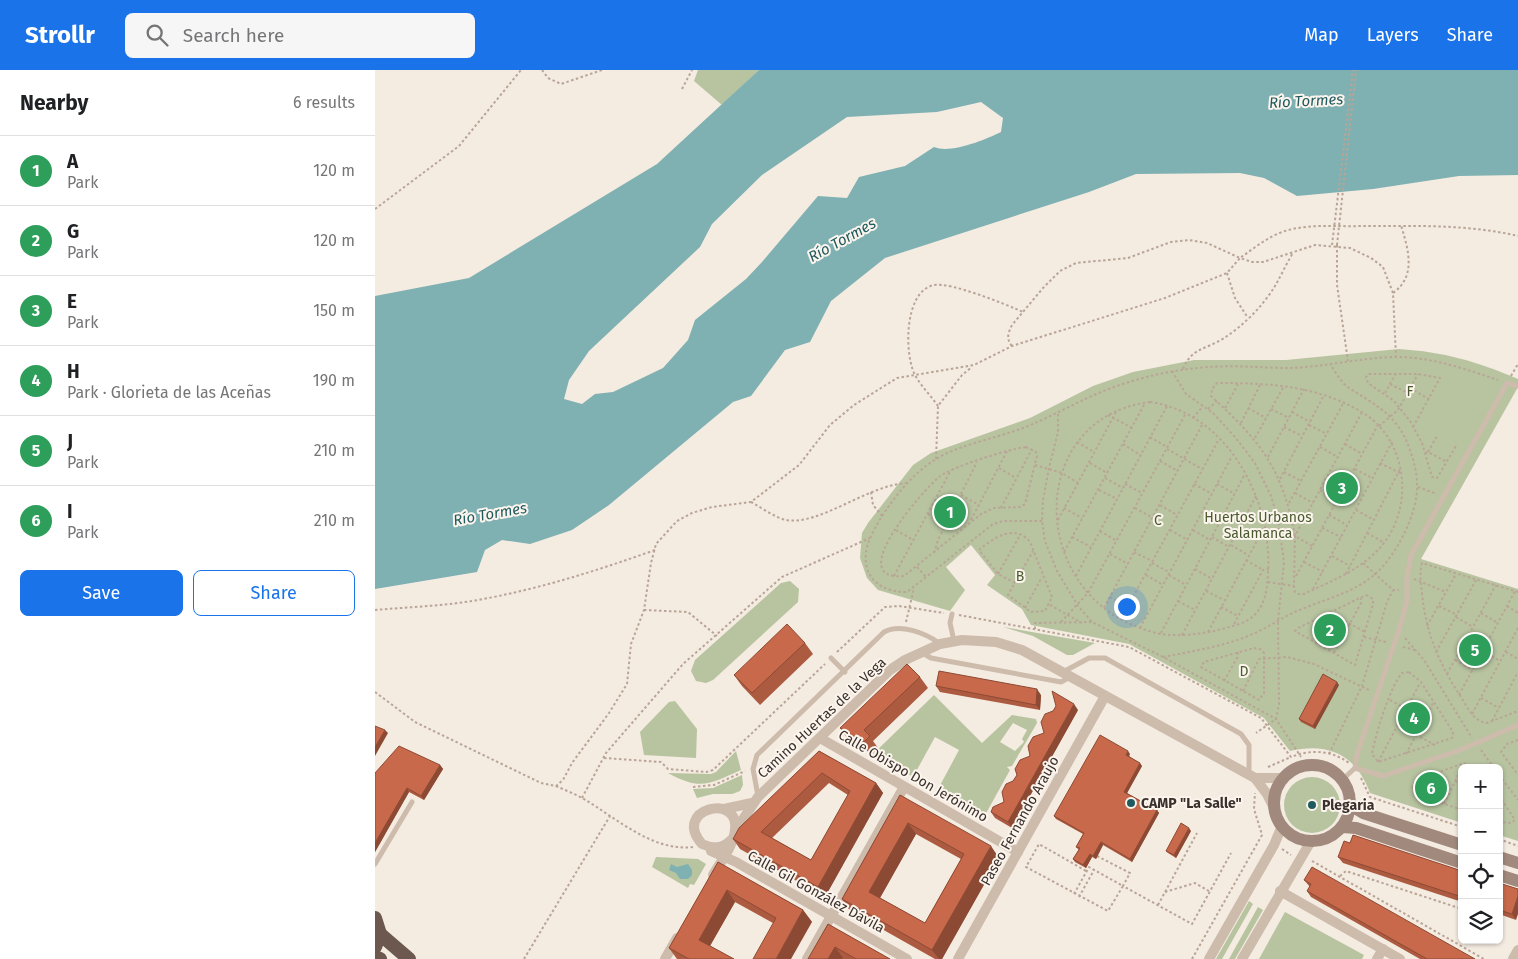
<!DOCTYPE html>
<html lang="en">
<head>
<meta charset="utf-8">
<style>
	body { margin:0; font-family:"Fira Sans",sans-serif; background:#f6f6f6; color:#202124 }
	.controls { position:absolute; right:15px; bottom:15px; display:grid; overflow:hidden; border-radius:8px; box-shadow:0 1px 4px #0004 }
	.controls button { width:45px; height:45px; display:grid; place-items:center; padding:0; border:0; border-bottom:1px solid #e0e0e0; background:#fff; color:#202124; font:25px sans-serif }
	.you { position:absolute; left:751px; top:536px; width:18px; height:18px; margin:-12px; border:4px solid #fff; border-radius:50%; background:#1a73e8; box-shadow:0 0 0 8px #1a73e833 }
	.badge { display:grid; place-items:center; width:32px; height:32px; border-radius:50%; background:#1a73e8; color:#fff; font-size:16px; font-weight:700 }
	.pin { position:absolute; translate:-50% -50%; border:2px solid #fff; box-shadow:0 1px 5px #0006 }
	.list { margin:0; padding:0; list-style:none }
	h2 { display:flex; justify-content:space-between; align-items:center; height:65px; margin:0; padding:0 20px; font-size:21px }
	h2 small { font-size:16px; font-weight:400; color:#757577 }
	.list li { display:grid; grid-template-columns:32px 1fr auto; gap:15px; align-items:center; box-sizing:border-box; height:70px; padding:0 20px; border-top:1px solid #e0e0e0 }
	.list b { display:block; font-size:19px; white-space:nowrap }
	.list p { margin:0; font-size:16px; white-space:nowrap; color:#757577 }
	.list em { font-size:16px; font-style:normal; color:#757577 }
	.actions { display:flex; gap:10px; padding:15px 20px }
	.actions a { flex:1; padding:11px 0; border:1px solid #1a73e8; border-radius:8px; text-align:center; font-size:18px; color:#1a73e8 }
	.actions .main { background:#1a73e8; color:#fff }
	.icon { flex:none; width:28px; height:28px; fill:none; stroke:currentColor; stroke-width:2; stroke-linecap:round; stroke-linejoin:round }
	.map { position:relative; flex:none; width:1143px; height:889px; overflow:hidden }
	header { display:flex; align-items:center; gap:30px; box-sizing:border-box; height:70px; padding:0 25px; background:#1a73e8; color:#fff }
	header strong { font-size:24px }
	nav { display:flex; gap:28px; margin-inline-start:auto; font-size:18px }
	.search { width:350px; height:45px; background:#f6f6f6; display:flex; align-items:center; gap:12px; box-sizing:border-box; padding:0 18px; border-radius:8px; color:#757577; font-size:19px }
	main { display:flex }
	aside { flex:1; background:#fff }
	.map>svg:first-child { display:block }
</style>
</head>
<body>
<header>
<strong>Strollr</strong>
<div class="search"><svg class="icon" aria-label="search" viewBox="0 0 24 24"><circle cx="10" cy="10" r="6"/><path d="M15 15l6 6"/></svg>Search here</div>
<nav><a>Map</a><a>Layers</a><a>Share</a></nav>
</header>
<main>
<aside>
<h2>Nearby<small>6 results</small></h2>
<ul class="list">
<li><span class="badge" style="background:#2e9e5b">1</span><div><b>A</b><p>Park</p></div><em>120 m</em></li>
<li><span class="badge" style="background:#2e9e5b">2</span><div><b>G</b><p>Park</p></div><em>120 m</em></li>
<li><span class="badge" style="background:#2e9e5b">3</span><div><b>E</b><p>Park</p></div><em>150 m</em></li>
<li><span class="badge" style="background:#2e9e5b">4</span><div><b>H</b><p>Park · Glorieta de las Aceñas</p></div><em>190 m</em></li>
<li><span class="badge" style="background:#2e9e5b">5</span><div><b>J</b><p>Park</p></div><em>210 m</em></li>
<li><span class="badge" style="background:#2e9e5b">6</span><div><b>I</b><p>Park</p></div><em>210 m</em></li>
</ul>
<div class="actions"><a class="main">Save</a><a>Share</a></div>
</aside>
<div class="map">
<svg width="1143" height="889" viewBox="0 0 1143 889">
	<rect width="100%" height="100%" fill="#f4ebe1"/>
	<g fill="#b8c4a0" fill-rule="evenodd">
		<path d="M323,0h61l-37,35 -28,-24z"/>
		<path d="M1024,279c45,3 77,12 119,30v8l-97,172 97,30v252l-19,-6v-67h-37v55l-92,-30c-14,-38 -41,-51 -80,-42l-26,-33 -135,-74 -98,-19 -9,-16 -35,-24 8,-10 -24,-30 -25,22 19,23 -15,21 -72,-21 -11,-12 -7,-20 2,-25 6,-10 45,-58 18,-12 99,-35 63,-32 40,-14 61,-12h92z"/>
		<path d="M415,511l9,8 -1,13 -85,78 -7,3 -10,-2 -5,-10 4,-11 86,-77z"/>
		<path d="M628,557l92,16 -22,12h-6l-34,-19z"/>
		<path d="M559,625l48,48 30,-28 24,4 1,4 -25,43 -5,1 3,3 -26,47 -47,-26 22,-41 -24,-13 -22,40 -40,-23zM638,653l14,7 -5,9 2,3 -9,9 -15,-9z"/>
		<path d="M300,631l22,28 -1,29 -52,-3 -4,-23 29,-30z"/>
		<path d="M361,681l5,19c-32,14 -40,21 -73,3l43,1 5,-2z"/>
		<path d="M367,705l1,10 -3,6 -8,3h-19l-16,4 -4,-9 20,-1z"/>
		<circle cx="937" cy="735" r="28"/>
		<path d="M281,787l42,2 8,5 -12,21 -4,-1 -2,4 -36,-21z"/>
		<path d="M874,831l4,3 -31,55h-6z"/>
		<path d="M883,837l5,3 -28,49h-6z"/>
		<path d="M910,842l79,43 -2,4h-103z"/>
	</g>
	<g fill="#7fb0b2" fill-rule="evenodd">
		<path d="M384,0h759v105l-59,1 -86,13 -76,7 -33,-18 -24,-5 -104,1 -47,18 -204,66 -54,43 -21,41 -25,8 -34,46 -18,6 -124,103 -37,25 -42,14 -28,-4 -17,10 -8,22 -102,17v-293l94,-18 188,-114zM606,32l22,16 -2,14c-16,8 -51,22 -67,15l-29,19 -46,11 -12,21 -29,-2 -56,66 -16,17 -51,41 -7,20 -25,28 -50,24 -18,2 -13,10 -18,-5 5,-19 20,-29 111,-104 12,-23 50,-49 85,-58 90,-5z"/>
		<path d="M296,794l6,3 11,-3 4,6v5l-4,4h-8l-4,-6 -7,-3z"/>
	</g>
	<g fill="none" stroke-linecap="round" stroke-linejoin="round">
		<g stroke="#b9a596" stroke-width="2" stroke-dasharray="2.5 2.5" stroke-linecap="butt">
			<path d="M167,0l6,8 13,6 41,-14"/>
			<path d="M307,19l10,-19"/>
			<path d="M0,139l84,-63 62,-76"/>
			<path d="M962,175v40l11,76"/>
			<path d="M852,203l8,25 13,20"/>
			<path d="M1018,223c24,-17 15,-44 8,-68"/>
			<path d="M637,276c-6,-7 -4,-13 0,-21l31,-37 17,-17 16,-8 52,-5 43,-16 18,-2 18,3 33,15c13,-9 26,-20 42,-26 26,-9 53,-5 80,-6 52,0 105,-2 156,10"/>
			<path d="M808,299c9,-22 23,-19 41,-31 19,-12 39,-32 51,-52 6,-10 11,-22 18,-33"/>
			<path d="M797,301l14,23 27,19 22,24 20,26 16,33 7,23 6,43 -6,59 1,83 -3,15 -20,14"/>
			<path d="M1136,306l7,-12"/>
			<path d="M1015,314l18,9"/>
			<path d="M1035,318l19,11"/>
			<path d="M1010,323l11,-20"/>
			<path d="M775,332c78,11 123,99 118,171 -1,23 -5,43 -29,51 -21,7 -45,12 -67,11 -15,0 -30,-6 -44,-12 -100,-47 -97,-206 22,-221z"/>
			<path d="M563,336c-7,-10 -17,-20 -23,-31 -11,-21 -11,-84 19,-90 17,-3 71,19 89,27"/>
			<path d="M850,338l13,-24"/>
			<path d="M873,338l18,10"/>
			<path d="M833,339l9,-8"/>
			<path d="M896,339l18,9"/>
			<path d="M917,342l18,10"/>
			<path d="M683,344v18l-9,36 -6,32 -1,21 3,20 12,30 21,35 14,16 71,35 113,62 25,38"/>
			<path d="M733,345l24,13"/>
			<path d="M818,348l10,-12"/>
			<path d="M866,353l20,-40"/>
			<path d="M934,355l18,9"/>
			<path d="M1004,356l19,-16 20,-36"/>
			<path d="M909,357l18,9"/>
			<path d="M1038,357l27,-49 -22,-4h-49l-3,3 2,6 26,18 16,20 12,22 10,34 5,1 19,-32"/>
			<path d="M775,367l17,10"/>
			<path d="M880,368l29,-52"/>
			<path d="M702,372l17,10"/>
			<path d="M748,374l17,11"/>
			<path d="M970,374l17,10"/>
			<path d="M651,377l10,5 1,4 -12,48 -5,3 -26,1 -13,6 -77,62c-62,6 20,-87 35,-99 12,-10 70,-28 87,-30z"/>
			<path d="M945,377l18,10"/>
			<path d="M792,379l35,20"/>
			<path d="M1053,382l9,-16"/>
			<path d="M1050,383l3,-1 19,10"/>
			<path d="M893,387l36,-68"/>
			<path d="M561,389l2,-53 24,-31 10,-8"/>
			<path d="M785,391l18,10"/>
			<path d="M715,393l17,10"/>
			<path d="M1005,393l22,11"/>
			<path d="M660,395l27,8 16,10"/>
			<path d="M624,398l17,10"/>
			<path d="M980,399l17,9"/>
			<path d="M909,402l17,9"/>
			<path d="M730,408l18,10"/>
			<path d="M905,409l44,-84"/>
			<path d="M750,414l17,9"/>
			<path d="M819,414l18,10"/>
			<path d="M842,414l18,10"/>
			<path d="M1043,417l19,7"/>
			<path d="M724,420l18,9"/>
			<path d="M945,420l17,10"/>
			<path d="M496,422l2,13 10,12"/>
			<path d="M920,423l18,10"/>
			<path d="M586,425l18,10"/>
			<path d="M560,431l17,10"/>
			<path d="M376,432c11,6 23,15 35,18 34,6 83,-36 122,-37"/>
			<path d="M914,433l55,-101"/>
			<path d="M785,435l17,10"/>
			<path d="M626,438l31,-59"/>
			<path d="M689,438l18,10"/>
			<path d="M760,438l18,10"/>
			<path d="M981,440l18,10"/>
			<path d="M553,444l17,11"/>
			<path d="M954,445l18,10"/>
			<path d="M596,450l36,-69"/>
			<path d="M683,450l59,-110"/>
			<path d="M667,451h-39l-10,3 -86,68c-38,0 -51,-28 -34,-60 14,-27 37,-57 63,-73 22,-14 61,-21 87,-31 31,-12 60,-30 91,-41 31,-11 63,-18 95,-20 27,-2 54,1 81,1 34,-1 69,-10 103,-11 36,-1 72,12 105,23"/>
			<path d="M947,458l19,9"/>
			<path d="M521,460l17,10"/>
			<path d="M795,460l18,10"/>
			<path d="M818,460l17,10"/>
			<path d="M725,461l17,10"/>
			<path d="M992,463l16,9"/>
			<path d="M697,467l19,10"/>
			<path d="M837,467l17,10"/>
			<path d="M856,475l17,10"/>
			<path d="M937,476l-17,-10c-13,-68 -34,-94 -84,-140l1,-7 5,-6c50,0 98,2 143,28 50,28 56,102 16,141 -20,20 -47,30 -72,42h-6l-3,-2 -1,-6 1,-50 67,-124"/>
			<path d="M689,482l81,-149"/>
			<path d="M759,482l18,9"/>
			<path d="M559,483l4,-13 39,-78"/>
			<path d="M735,484l18,10"/>
			<path d="M957,486l18,10"/>
			<path d="M871,490l17,10"/>
			<path d="M929,492l19,10"/>
			<path d="M777,493l17,9"/>
			<path d="M988,493l30,27h6"/>
			<path d="M542,497l10,11"/>
			<path d="M820,499l17,10"/>
			<path d="M623,504l22,-39"/>
			<path d="M971,504l54,-105"/>
			<path d="M771,505l17,10"/>
			<path d="M794,505l17,10"/>
			<path d="M519,506l57,-106"/>
			<path d="M701,506l91,-170"/>
			<path d="M921,506l82,-151"/>
			<path d="M1039,509l32,13"/>
			<path d="M893,512l26,4"/>
			<path d="M640,513l-17,-9 -19,-24c14,-12 36,-27 51,-8l22,55 -7,14 -14,1 -23,-17 25,-44"/>
			<path d="M938,519l79,-147"/>
			<path d="M831,521l18,9"/>
			<path d="M1143,522l-96,-29c-3,11 -1,20 0,31 4,39 17,70 39,103 7,11 12,24 26,26l31,-12"/>
			<path d="M991,525l7,4v5l-18,61 -60,-34 3,-3z"/>
			<path d="M735,527l18,10"/>
			<path d="M803,531l17,9"/>
			<path d="M675,535l32,18"/>
			<path d="M1064,536l18,9"/>
			<path d="M1132,536l11,7"/>
			<path d="M846,537l17,9"/>
			<path d="M650,538l17,-31"/>
			<path d="M729,538l98,-183"/>
			<path d="M0,540c34,-3 69,-4 103,-10 61,-11 118,-29 177,-50"/>
			<path d="M269,540l44,2 29,24"/>
			<path d="M1106,543l17,10"/>
			<path d="M584,545l170,32 132,71 30,39c20,-8 40,-7 58,6"/>
			<path d="M1081,547l17,10"/>
			<path d="M746,549l98,-180"/>
			<path d="M531,552l8,-34"/>
			<path d="M686,552l27,-29 98,-180"/>
			<path d="M859,554l29,-54 6,-1"/>
			<path d="M1052,556l29,-52"/>
			<path d="M765,558l92,-172"/>
			<path d="M660,559v-6l57,-1"/>
			<path d="M833,562l57,-106"/>
			<path d="M786,563l84,-159"/>
			<path d="M807,565l74,-139"/>
			<path d="M989,567l22,5"/>
			<path d="M1030,568l19,22 48,78"/>
			<path d="M943,574l16,-29 31,17"/>
			<path d="M1028,577l12,3"/>
			<path d="M879,578l6,1 4,4v40l-5,7 -58,-33 3,-5z"/>
			<path d="M1108,581l17,10"/>
			<path d="M462,582l48,-45 14,-1 45,7"/>
			<path d="M1061,582l40,-72"/>
			<path d="M1131,582l12,7"/>
			<path d="M959,583l27,-50v-5"/>
			<path d="M788,587c30,-6 64,-11 92,-24 14,-6 26,-15 40,-21 26,-12 57,-18 79,-37 21,-17 45,-63 43,-91 0,-14 -5,-30 -11,-44 -12,-27 -34,-37 -57,-52 -8,-5 -14,-17 -19,-24"/>
			<path d="M1080,590l18,10"/>
			<path d="M1034,602l12,10 32,50 -1,6 -74,24 -6,-8c4,-21 17,-65 30,-81z"/>
			<path d="M1072,604l49,-89"/>
			<path d="M849,611l13,-23 1,-6"/>
			<path d="M868,621l16,-32 28,-2 27,7 57,27"/>
			<path d="M0,622l40,30 126,61 15,3 7,-6 9,-17 37,-50 18,-29 4,-40 13,-34 7,-47 5,-19 21,-23 15,-8 20,-6 39,-5 48,-37 31,-40 24,-20 43,-27 77,-13 38,-19 153,-48 62,-25 13,-15 12,4h11l52,-17 35,3 21,10 12,9 10,26 3,64"/>
			<path d="M1084,625l56,-104"/>
			<path d="M1106,628l18,10"/>
			<path d="M1015,630l35,19"/>
			<path d="M1097,644l46,-86"/>
			<path d="M1117,651l26,-49"/>
			<path d="M1023,655l37,20"/>
			<path d="M1143,670l-11,4 -6,8 17,23"/>
			<path d="M1106,680l13,18"/>
			<path d="M954,684l33,-68 25,-84 6,-12"/>
			<path d="M1031,684l27,-51"/>
			<path d="M229,688l57,4 7,7 38,3 7,-2 112,-106"/>
			<path d="M1003,692l42,-79"/>
			<path d="M893,697l23,-10"/>
			<path d="M1124,705l19,25"/>
			<path d="M986,708l9,19 92,30"/>
			<path d="M1080,711l7,4"/>
			<path d="M181,716c9,4 19,8 28,13 32,19 69,53 109,48"/>
			<path d="M318,717l21,-2 31,-14"/>
			<path d="M1124,725l16,25 -4,3 -12,-1"/>
			<path d="M207,728l24,-45 77,-89 99,-87 88,-39"/>
			<path d="M1069,734l20,-41"/>
			<path d="M1087,740l-46,-16 -3,-6 2,-7 49,-18 13,5"/>
			<path d="M1124,769l19,7"/>
			<path d="M907,779l9,6"/>
			<path d="M722,786l33,17 -7,13 69,38 39,-71"/>
			<path d="M937,791l172,98"/>
			<path d="M965,806l6,-5 116,38"/>
			<path d="M790,822l30,-9 14,8"/>
			<path d="M699,824l15,-27 34,19 -15,25 -82,-44 13,-23 47,27"/>
			<path d="M704,827l15,-27"/>
			<path d="M783,835l39,-72"/>
			<path d="M1124,851l5,1"/>
			<path d="M149,889l86,-143"/>
			<path d="M817,889l70,-124 -8,-26 1,-16"/>
		</g>
		<g stroke="#cdbbac" stroke-width="5">
			<path d="M577,544l-2,9 4,18"/>
			<path d="M546,582l10,6 130,24 9,-5"/>
			<path d="M456,588l14,14"/>
			<path d="M688,602l26,-14h16l136,76 8,11v30"/>
			<path d="M980,698l28,8 77,-26 58,-25"/>
			<path d="M967,710l13,-12 2,-14 42,-124 8,-29v-24l4,-22 96,-172 11,3"/>
			<path d="M383,726l-5,-27 4,-14 127,-123c16,-9 41,1 55,11"/>
			<path d="M0,794l37,-62"/>
		</g>
		<g stroke="#cdbbac" stroke-width="10">
			<path d="M445,668l198,114"/>
			<path d="M880,708l12,16 8,16"/>
			<path d="M349,739l28,-6"/>
			<path d="M360,761l23,-34 132,-127 15,-10 35,-16 22,-4 34,2 26,8 233,128h29"/>
			<path d="M336,781l25,11 171,97"/>
			<path d="M338,805c8,-14 20,-28 22,-45 5,-38 -64,-21 -33,14 12,5 21,5 30,-5"/>
			<path d="M905,821l120,68"/>
			<path d="M290,889l12,-21"/>
			<path d="M432,889l97,-172"/>
			<path d="M583,889l147,-263"/>
			<path d="M834,889l65,-114 8,-19"/>
			<path d="M867,889l69,-118"/>
			<path d="M1002,889l6,-10"/>
			<path d="M1138,889l5,-9"/>
		</g>
		<g stroke="#a18a7d" stroke-width="12">
			<circle cx="937" cy="733" r="38"/>
			<path d="M975,735l13,8 99,32"/>
			<path d="M967,757l14,1 106,35"/>
			<path d="M1124,787l19,6"/>
			<path d="M1124,805l19,6"/>
		</g>
		<g stroke="#6c584f" stroke-width="14">
			<path d="M0,848l5,16 -5,13"/>
			<path d="M5,864l29,25"/>
			<path d="M0,887l5,2"/>
		</g>
		<g stroke="#b9a596" stroke-width="2" stroke-dasharray="2.5 2.5" stroke-linecap="butt">
			<path d="M957,175l21,-175"/>
			<path d="M962,175l19,-175"/>
		</g>
	</g>
	<g fill="#ac5a40" fill-rule="evenodd">
		<path d="M430,573l8,11 -53,51 -18,-19 -8,-11z"/>
		<path d="M545,607l8,11 -55,53 5,7 -6,6 -24,-15 -8,-11z"/>
		<path d="M964,615l-24,44 -14,-7 -2,-3z"/>
		<path d="M561,616l105,9 -1,15 -100,-18z"/>
		<path d="M703,640l-66,118 -17,-10 -4,-6 13,-10 9,-21 17,-25z"/>
		<path d="M444,681l57,32 7,10 -58,104 -85,-48 -7,-10zM454,713l19,12 -37,65 -39,-22z"/>
		<path d="M755,684l-1,2 13,10 -15,27 30,17 2,3 -27,49 -29,-17 -7,14 -4,-2 -6,11 -11,-6 -2,-3 6,-9 -3,-3 7,-13 -27,-15 -2,-3z"/>
		<path d="M65,695l3,4 -19,31 -15,-8 -34,60v-79z"/>
		<path d="M525,725l99,63 -57,101h-7l-85,-48 -8,-12zM541,764l45,25 -36,64 -45,-25z"/>
		<path d="M816,761l-15,27 -8,-5 -2,-2z"/>
		<path d="M963,787l124,14v31l-119,-39z"/>
		<path d="M343,792l85,48 9,12 -39,1 -38,-21 -25,44 24,13h-57l-8,-11z"/>
		<path d="M929,810l171,79h-55l-109,-62 -4,-6 3,-4z"/>
		<path d="M1124,813l17,37 -17,-6z"/>
		<path d="M453,854l62,35h-82z"/>
	</g>
	<g fill="#8c4a34">
		<path d="M962,612l2,3 -24,44 -2,-3z"/>
		<path d="M662,619l4,6 -1,15 -4,-5z"/>
		<path d="M699,634l4,6 -66,118 -4,-6z"/>
		<path d="M10,660l3,3 -13,23v-9z"/>
		<path d="M753,681l2,3 -2,4 -2,-3z"/>
		<path d="M765,693l2,3 -16,29 -2,-3z"/>
		<path d="M65,695l3,4 -19,31 -3,-4z"/>
		<path d="M501,713l7,10 -58,104 -7,-10z"/>
		<path d="M32,718l2,4 -34,60v-9z"/>
		<path d="M782,740l2,3 -27,49 -2,-3z"/>
		<path d="M533,753l8,11 -39,69 -8,-11z"/>
		<path d="M814,758l2,3 -15,27 -2,-3z"/>
		<path d="M726,772l2,3 -7,14 -3,-3z"/>
		<path d="M616,776l8,12 -57,101h-3l-7,-9z"/>
		<path d="M715,784l2,3 -6,11 -3,-3z"/>
		<path d="M352,820l8,12 -28,49 -8,-11z"/>
		<path d="M1143,826v18l-2,6 -4,-6z"/>
		<path d="M428,840l9,12 -21,37h-15z"/>
		<path d="M460,877l8,11 -1,1h-14z"/>
	</g>
	<g fill="#c8694b" stroke="#8c4a34" fill-rule="evenodd">
		<path d="M412,554l18,19 -53,50 -18,-18z"/>
		<path d="M532,594l13,13 -56,53 6,6 -6,6 -24,-14z"/>
		<path d="M564,601l98,18 -1,16 -100,-19z"/>
		<path d="M948,604l14,8 -24,44 -14,-7z"/>
		<path d="M677,621l22,13 -66,118 -17,-10 2,-5 11,-5 -2,-10 4,-8 7,-3 4,-6 -2,-6 5,-9 10,-4 -2,-10 5,-9 11,-4 -3,-11 4,-8 8,-3 3,-5z"/>
		<path d="M0,656l10,4 -10,17z"/>
		<path d="M725,665l28,16 -2,4 14,8 -16,29 33,18 -27,49 -29,-17 -8,14 -3,-2 -7,11 -10,-6 7,-11 -4,-1 8,-14 -30,-17z"/>
		<path d="M24,676l41,19 -19,31 -14,-8 -32,55v-70z"/>
		<path d="M444,681l57,32 -58,104 -85,-48 6,-11zM447,703l28,18 -39,69 -50,-28z"/>
		<path d="M525,725l91,51 -59,104 -90,-51zM533,753l56,31 -39,69 -56,-31z"/>
		<path d="M806,753l8,5 -15,27 -8,-4z"/>
		<path d="M978,765l109,36v26l-124,-40 6,-16 6,2z"/>
		<path d="M343,792l85,48 -27,49h-23l23,-41 -49,-28 -28,50 35,19h-45l-20,-11z"/>
		<path d="M937,797l163,92h-48l-120,-68 4,-7 -7,-4z"/>
		<path d="M1124,813l19,6v7l-6,18 -13,-4z"/>
		<path d="M453,854l62,35h-34l-21,-12 -7,12h-20z"/>
	</g>
	<g fill="#1f5a5e" stroke="#fbf5ee" stroke-width="2">
		<circle cx="756" cy="733" r="5"/>
		<circle cx="937" cy="735" r="5"/>
	</g>
	<g text-anchor="middle" dominant-baseline="central" stroke-width="4" stroke-linejoin="round" paint-order="stroke">
		<g font-size="14" fill="#4a5a2e" stroke="#fbf5ee">
			<text x="1035" y="321">F</text>
			<text x="883" y="447">Huertos Urbanos<tspan x="883" dy="16">Salamanca</tspan></text>
			<text x="783" y="450">C</text>
			<text x="645" y="506">B</text>
			<text x="869" y="601">D</text>
		</g>
		<g font-size="14" fill="#3b302b" stroke="#fbf5ee">
			<text transform="translate(447 648) rotate(-43)">Camino Huertas de la Vega</text>
			<text transform="translate(538 706) rotate(30)">Calle Obispo Don Jerónimo</text>
			<text transform="translate(645 751) rotate(-61)">Paseo Fernando Araujo</text>
			<text transform="translate(441 822) rotate(29)">Calle Gil González Dávila</text>
		</g>
		<g font-size="14" font-weight="bold" fill="#3b302b" stroke="#fbf5ee" text-anchor="start">
			<text x="766" y="733">CAMP "La Salle"</text>
			<text x="947" y="735">Plegaria</text>
		</g>
		<g font-size="15" font-style="italic" fill="#1f5a5e" stroke="#fbf5ee">
			<text transform="translate(931 31) rotate(-3)">Río Tormes</text>
			<text transform="translate(467 170) rotate(-29)">Río Tormes</text>
			<text transform="translate(115 444) rotate(-10)">Río Tormes</text>
		</g>
	</g>
</svg>
<div class="controls">
<button>+</button>
<button>−</button>
<button><svg class="icon" aria-label="locate" viewBox="0 0 24 24"><circle cx="12" cy="12" r="6"/><path d="M12 2v4M12 18v4M2 12h4M18 12h4"/></svg></button>
<button><svg class="icon" aria-label="layers" viewBox="0 0 24 24"><path d="M12 4l9 5-9 5-9-5zM3 14l9 5 9-5"/></svg></button>
</div>
<div class="you"></div>
<div class="pin badge" style="left:575px;top:442px;background:#2e9e5b">1</div>
<div class="pin badge" style="left:955px;top:560px;background:#2e9e5b">2</div>
<div class="pin badge" style="left:967px;top:418px;background:#2e9e5b">3</div>
<div class="pin badge" style="left:1039px;top:648px;background:#2e9e5b">4</div>
<div class="pin badge" style="left:1100px;top:580px;background:#2e9e5b">5</div>
<div class="pin badge" style="left:1056px;top:718px;background:#2e9e5b">6</div>
</div>
</main>
</body>
</html>
